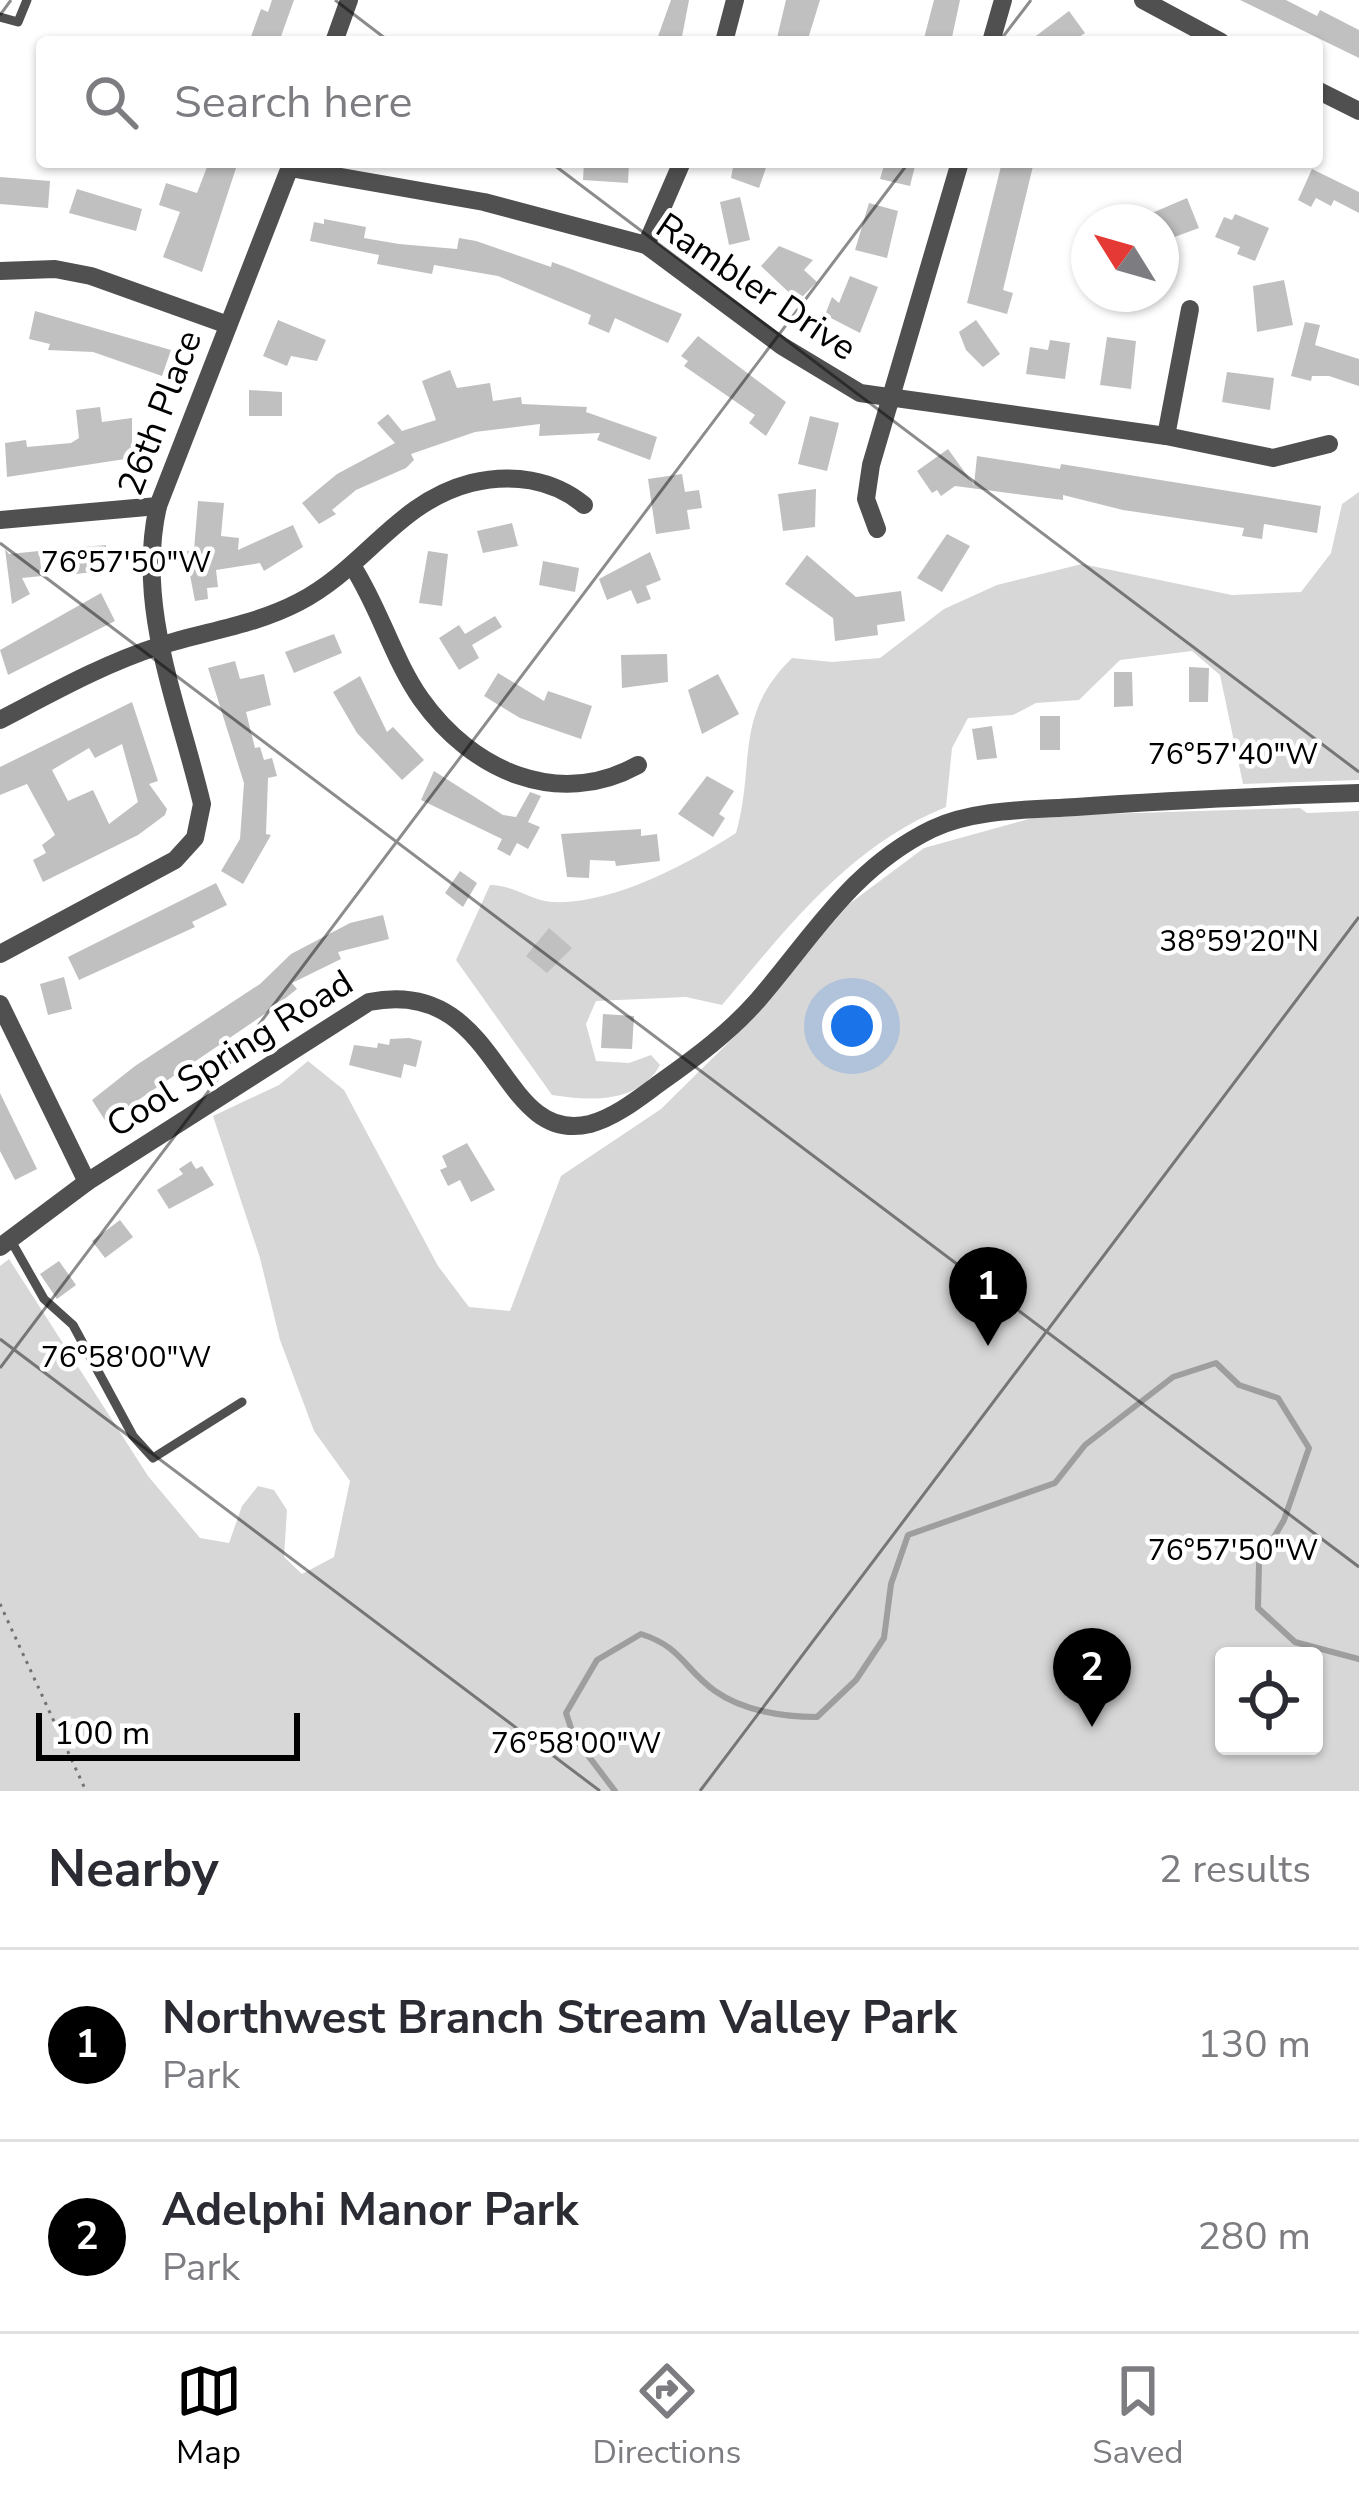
<!DOCTYPE html>
<html lang="en">
<head>
<meta charset="utf-8">
<style>
	body { margin:0; font-family:"Nunito Sans",sans-serif; background:#f2f2f3; color:#2b2b33 }
	.controls { position:absolute; right:36px; bottom:36px; display:grid; overflow:hidden; border-radius:12px; box-shadow:0 3px 9px #0004 }
	.controls button { width:108px; height:108px; display:grid; place-items:center; padding:0; border:0; border-bottom:3px solid #e1e1e2; background:#fff; color:#2b2b33; font:60px sans-serif }
	.compass { position:absolute; left:1071px; top:204px; width:108px; height:108px; border-radius:50%; background:#fff; box-shadow:0 3px 9px #0004; rotate:307deg }
	.scale { position:absolute; left:36px; bottom:30px; width:264px; box-sizing:border-box; padding-left:12px; border:6px solid #000; border-top:0; font-size:33px; line-height:42px; white-space:nowrap; color:#000; -webkit-text-stroke:9px #fff; paint-order:stroke }
	.you { position:absolute; left:852px; top:1026px; width:42px; height:42px; margin:-30px; border:9px solid #fff; border-radius:50%; background:#1a73e8; box-shadow:0 0 0 18px #1a73e833 }
	.badge { display:grid; place-items:center; width:78px; height:78px; border-radius:50%; background:#000; color:#fff; font-size:39px; font-weight:700 }
	.pin { position:absolute; translate:-50% -99px; filter:drop-shadow(0 3px 6px #0008) }
	.pin::after { content:''; position:absolute; top:63px; width:42px; height:36px; background:inherit; clip-path:polygon(0 0,100% 0,50% 100%) }
	.list { margin:0; padding:0; list-style:none }
	h2 { display:flex; justify-content:space-between; align-items:center; height:156px; margin:0; padding:0 48px; font-size:51px }
	h2 small { font-size:39px; font-weight:400; color:#7c7c81 }
	.list li { display:grid; grid-template-columns:78px 1fr auto; gap:36px; align-items:center; box-sizing:border-box; height:192px; padding:0 48px; border-top:3px solid #e1e1e2 }
	.list b { display:block; font-size:45px; white-space:nowrap }
	.list p { margin:0; font-size:39px; white-space:nowrap; color:#7c7c81 }
	.list em { font-size:39px; font-style:normal; color:#7c7c81 }
	.icon { flex:none; width:66px; height:66px; fill:none; stroke:currentColor; stroke-width:2; stroke-linecap:round; stroke-linejoin:round }
	.map { position:relative; flex:none; width:1359px; height:1791px; overflow:hidden }
	.search { position:absolute; background:#fff; box-shadow:0 3px 9px #0004; left:36px; right:36px; top:36px; height:132px; display:flex; align-items:center; gap:30px; box-sizing:border-box; padding:0 42px; border-radius:12px; color:#7c7c81; font-size:45px }
	.sheet { height:540px; background:#fff }
	nav { display:flex; justify-content:space-around; align-items:center; box-sizing:border-box; height:168px; border-top:3px solid #e1e1e2; background:#fff; font-size:33px; color:#7c7c81 }
	nav a { display:grid; justify-items:center; gap:6px }
	nav .on { color:#000 }
	.map>svg:first-child { display:block }
</style>
</head>
<body>
<div class="map">
<svg width="1359" height="1791" viewBox="0 0 1359 1791">
	<rect width="100%" height="100%" fill="#fff"/>
	<g fill="#d7d7d7" fill-rule="evenodd">
		<path d="M1359,492v288l-116,4 -23,-109 -28,-24 -72,9 -41,40 -43,3 -23,12 -45,3 -16,30 -6,59c-97,39 -158,120 -224,198l-36,-8 -90,4 -10,23 10,37 33,2 22,-8 9,10c-22,39 -70,36 -108,30l-96,-135 34,-75c24,0 41,16 62,17 60,3 136,-38 184,-69 20,-71 -3,-117 56,-175l40,4 48,-4 64,-49 53,-24 85,-21 150,31 69,-3 30,-39 11,-49z"/>
		<path d="M1300,808l7,5 52,-2v980h-1359v-525l9,-7 139,217 52,62 29,5 13,-37 16,-20 16,4 13,20 -3,47 18,17 32,-17 16,-76 -36,-50 -34,-91 -20,-82 -47,-142 66,-31 29,-24 36,29 94,176 31,41 41,4 51,-135 100,-67 72,-71 116,-134 75,-56 116,-32zM1224,1656h90v90h-90z"/>
	</g>
	<g fill="none" stroke-linecap="round" stroke-linejoin="round">
		<path stroke="#9e9e9e" stroke-width="6" d="M615,1791l-41,-54 -8,-24 31,-53 44,-26c41,13 43,35 74,57 28,20 69,26 102,26l39,-37 28,-42 7,-54 17,-49 147,-52 30,-38 88,-68 43,-14 23,22 39,13 31,50 -25,72 -25,43 -1,45 37,34 64,17"/>
	</g>
	<g fill="#c0c0c0" fill-rule="evenodd">
		<path d="M272,0h22l-15,42h-30l12,-33 7,3z"/>
		<path d="M671,0h18l-8,42h-25z"/>
		<path d="M786,0h34l-13,42h-31z"/>
		<path d="M934,0h26l-9,42h-28z"/>
		<path d="M1240,0h46l31,16 3,-6 39,20v28z"/>
		<path d="M1069,11l16,22 -13,9h-44z"/>
		<path d="M209,162h29l-36,110 -39,-15 17,-45 -21,-7 7,-22 31,10z"/>
		<path d="M584,162h45l-1,21 -45,-3z"/>
		<path d="M734,162h34l-9,26 -28,-10z"/>
		<path d="M885,162h31l-6,24 -30,-7z"/>
		<path d="M1002,162h32l-31,128 10,3 -6,21 -40,-11z"/>
		<path d="M1312,169l47,23v21l-25,-13 -3,6 -15,-8 -5,9 -13,-7z"/>
		<path d="M0,177l50,4 -2,27 -48,-4z"/>
		<path d="M77,189l65,20 -6,22 -67,-18z"/>
		<path d="M740,197l10,43 -21,5 -9,-43z"/>
		<path d="M1187,198l12,30 -38,14v-20h-30z"/>
		<path d="M869,203l29,8 -11,47 -32,-8z"/>
		<path d="M1235,214l34,14 -14,33 -18,-7 3,-7 -25,-10 9,-20 8,3z"/>
		<path d="M324,219l42,8 -2,11 35,6 58,5 2,-11 17,3 75,26 1,-5 19,7 111,45 -14,29 -53,-25 -6,15 -21,-9 3,-9 -93,-39 -64,-11 -2,9 -55,-10 2,-9 -69,-14 4,-19 10,2z"/>
		<path d="M779,246l34,14 -9,10 13,12 -19,19 -37,-35z"/>
		<path d="M850,276l28,11 -18,46 -35,-18 7,-18 7,6z"/>
		<path d="M1284,280l9,45 -36,7 -4,-46z"/>
		<path d="M35,311l136,39 -9,26 -69,-24 -45,-2 2,-6 -21,-5z"/>
		<path d="M278,320l48,20 -9,21 -26,-5 -4,10 -24,-10z"/>
		<path d="M976,320l24,34 -17,13 -17,-17 -7,-18z"/>
		<path d="M1305,322l15,3 -5,20 44,14v27l-30,-10h-17l-1,5 -20,-5z"/>
		<path d="M698,336l88,66 -20,34 -17,-13 6,-8 -71,-49 4,-5 -7,-5z"/>
		<path d="M1107,337l29,4 -5,48 -31,-4z"/>
		<path d="M1050,340l20,3 -5,36 -39,-5 4,-27 18,3z"/>
		<path d="M450,370l7,18 33,-5 3,18 28,-4 1,7 65,3 -1,5 71,25 -7,23 -53,-20 3,-7 -61,3 1,-12 -65,8 -64,22 3,6 -8,8 -50,22 -24,20 4,4 -17,10 -17,-21 35,-29 58,-31 -18,-20 11,-9 14,17 34,-11 -14,-39z"/>
		<path d="M1227,372l47,6 -4,32 -48,-8z"/>
		<path d="M249,390l33,2v24h-33z"/>
		<path d="M100,407l2,15 30,-4v40l-125,19 -2,-34 21,-3 1,7 44,-4 8,-5 -3,-28z"/>
		<path d="M810,416l29,7 -12,48 -29,-7z"/>
		<path d="M948,449l26,36 3,-29 83,13 1,-5 260,42 -4,27 -53,-9 -2,15 -20,-3 2,-8 -121,-18 -60,-15v5l-108,-14 -14,10 -4,-6 -5,3 -15,-22z"/>
		<path d="M682,474l3,18 14,-2 3,18 -15,2 3,19 -34,5 -8,-55z"/>
		<path d="M816,489l-1,38 -32,4 -5,-37z"/>
		<path d="M198,501l26,2 -3,33 18,2 -1,12 55,-25 10,22 -39,24 -4,-8 -44,7 2,17 -11,1 1,11 -13,2 -8,-41v-9l7,-1z"/>
		<path d="M512,523l6,23 -35,7 -6,-22z"/>
		<path d="M947,534l23,12 -28,46 -25,-14z"/>
		<path d="M106,545l3,25 -33,4 -3,-26z"/>
		<path d="M5,549l4,5 30,-3 3,25 -20,2 8,16 -18,10z"/>
		<path d="M428,551l20,3 -6,52 -23,-3z"/>
		<path d="M650,552l11,28 -15,6 5,13 -14,5 -6,-14 -24,10 -8,-21z"/>
		<path d="M807,555l49,42 45,-6 4,30 -28,4 1,10 -43,6 -2,-23 -48,-34z"/>
		<path d="M543,561l36,7 -4,24 -36,-7z"/>
		<path d="M101,593l14,28 -107,54 -8,-25z"/>
		<path d="M495,616l7,11 -30,18 7,13 -20,12 -20,-32 20,-13 6,9z"/>
		<path d="M334,634l8,19 -48,20 -9,-21z"/>
		<path d="M667,654l1,28 -46,6 -1,-33z"/>
		<path d="M235,661l5,18 24,-5 7,31 -25,7 9,36 5,-1 4,13 8,-2 5,18 -9,2 -2,56 5,1 -28,49 -22,-13 19,-32 4,-56 -36,-115z"/>
		<path d="M1189,667l20,1 -1,34h-19z"/>
		<path d="M1114,672h18l1,34 -19,1z"/>
		<path d="M498,673l46,28 4,-10 44,15 -11,33 -61,-21 -36,-22z"/>
		<path d="M718,674l21,40 -37,20 -14,-44z"/>
		<path d="M360,676l27,56 6,-5 31,33 -22,20 -45,-47 -24,-41z"/>
		<path d="M132,702l26,79 -9,3 18,25 -2,6 -27,20 -95,47 -10,-22 13,-7 -4,-8 13,-10 -28,-51 -27,11v-28zM122,744l16,58 -29,22 -16,-34 -25,11 -16,-31 37,-22 6,10z"/>
		<rect x="1040" y="716" width="20" height="34"/>
		<path d="M992,726l5,32 -20,2 -5,-31z"/>
		<path d="M434,771l69,44 13,2 14,-25 11,4 -13,26 12,5 -12,22 -11,-6 -7,13 -13,-7 5,-10 -81,-39z"/>
		<path d="M707,776l27,15 -15,23 6,4 -12,19 -35,-23z"/>
		<path d="M641,829v7l16,-2 3,27 -44,5 -1,-5 -25,-1 -1,18 -22,-1 -6,-43z"/>
		<path d="M460,871l17,12 -14,24 -18,-14z"/>
		<path d="M216,883l11,22 -35,17 3,5 -116,53 -11,-23z"/>
		<path d="M383,915l6,24 -51,13 3,7 -49,24 5,6 -25,20 -166,113 -14,-22 43,-34 125,-82 31,-30 59,-31z"/>
		<path d="M549,928l23,20 -25,25 -21,-17z"/>
		<path d="M64,977l8,32 -24,6 -8,-31z"/>
		<path d="M603,1014l31,2 -2,33 -31,-1z"/>
		<path d="M409,1038l13,3 -6,26 -12,-3 -3,14 -52,-13 5,-20 23,3 1,-5 11,2 1,-6z"/>
		<path d="M0,1093l37,76 -22,11 -15,-29z"/>
		<path d="M467,1143l28,47 -24,12 -11,-22 -12,6 -8,-16 7,-3 -5,-11z"/>
		<path d="M191,1161l5,8 6,-3 12,19 -45,24 -12,-19 26,-16 -4,-5z"/>
		<path d="M120,1220l13,17 -28,21 -13,-17z"/>
		<path d="M59,1261l17,24 -19,14 -17,-25z"/>
	</g>
	<g fill="none" stroke-linecap="round" stroke-linejoin="round">
		<path stroke="#727272" stroke-width="3" stroke-dasharray="3 6" stroke-linecap="butt" d="M0,1604l86,187"/>
		<g stroke="#505050" stroke-width="9">
			<path d="M0,17l18,5 9,-22"/>
			<path d="M10,1239l34,60 29,26 60,111 20,22 89,-56"/>
		</g>
		<g stroke="#505050" stroke-width="18">
			<path d="M1143,0l78,42"/>
			<path d="M334,42l15,-42"/>
			<path d="M724,42l11,-42"/>
			<path d="M991,42l12,-42"/>
			<path d="M1317,90l42,21"/>
			<path d="M290,168l194,34 162,43 136,101 78,47 306,43 107,22 56,-14"/>
			<path d="M646,245l36,-83"/>
			<path d="M0,271l55,-2 36,7 137,49"/>
			<path d="M1166,436l24,-127"/>
			<path d="M0,520l158,-14"/>
			<path d="M877,529l-11,-30 5,-34 89,-303"/>
			<path d="M353,567c27,42 40,92 68,132 51,72 137,110 217,66"/>
			<path d="M0,720c52,-27 103,-56 159,-74 48,-15 96,-21 140,-44 66,-34 98,-100 172,-119 40,-10 82,-4 113,22"/>
			<path d="M0,954l175,-94 20,-22 7,-34c-23,-98 -67,-197 -44,-298l134,-344"/>
			<path d="M0,1004l87,178"/>
			<path d="M0,1247l87,-65 282,-180c133,-27 127,145 221,122 26,-7 49,-26 71,-42 34,-24 69,-50 97,-82 56,-65 94,-132 174,-171 42,-20 98,-19 144,-22 94,-7 189,-11 283,-14"/>
		</g>
	</g>
	<path fill="none" stroke="#000" stroke-width="3" stroke-opacity="0.45" d="M335,0l55,42M0,15l11,-15M999,42l32,-42M550,162l809,610M0,543l1359,1024M0,1339l600,452M0,1368l909,-1206M700,1791l659,-874"/>
	<g text-anchor="middle" dominant-baseline="central" stroke-width="9" stroke-linejoin="round" paint-order="stroke">
		<g font-size="36" fill="#000" stroke="#fff">
			<text transform="translate(756 287) rotate(34)">Rambler Drive</text>
			<text transform="translate(160 413) rotate(-69)">26th Place</text>
			<text transform="translate(230 1054) rotate(-32)">Cool Spring Road</text>
		</g>
	</g>
	<g font-size="30" text-anchor="middle" fill="#000" stroke="#fff" stroke-width="9" stroke-linejoin="round" paint-order="stroke">
		<text x="126" y="572">76°57'50"W</text>
		<text x="1233" y="764">76°57'40"W</text>
		<text x="1239" y="951">38°59'20"N</text>
		<text x="126" y="1367">76°58'00"W</text>
		<text x="1233" y="1560">76°57'50"W</text>
		<text x="576" y="1753">76°58'00"W</text>
	</g>
</svg>
<div class="controls">
<button><svg class="icon" aria-label="locate" viewBox="0 0 24 24"><circle cx="12" cy="12" r="6"/><path d="M12 2v4M12 18v4M2 12h4M18 12h4"/></svg></button>
</div>
<svg class="compass" viewBox="-18 -18 36 36"><path d="M0-13l5 13h-10z" fill="#e53935"/><path d="M0 13l5-13h-10z" fill="#7c7c81"/></svg>
<div class="scale">100 m</div>
<div class="you"></div>
<div class="pin badge" style="left:988px;top:1346px">1</div>
<div class="pin badge" style="left:1092px;top:1727px">2</div>
<div class="search"><svg class="icon" aria-label="search" viewBox="0 0 24 24"><circle cx="10" cy="10" r="6"/><path d="M15 15l6 6"/></svg>Search here</div>
</div>
<section class="sheet">
<h2>Nearby<small>2 results</small></h2>
<ul class="list">
<li><span class="badge">1</span><div><b>Northwest Branch Stream Valley Park</b><p>Park</p></div><em>130 m</em></li>
<li><span class="badge">2</span><div><b>Adelphi Manor Park</b><p>Park</p></div><em>280 m</em></li>
</ul>
</section>
<nav>
<a class="on"><svg class="icon" aria-label="map" viewBox="0 0 24 24"><path d="M3 6l6-2 6 2 6-2v14l-6 2-6-2-6 2zM9 4v14M15 6v14"/></svg>Map</a>
<a><svg class="icon" aria-label="directions" viewBox="0 0 24 24"><path d="M12 3l9 9-9 9-9-9zM9 14v-3h6M13 9l2 2-2 2"/></svg>Directions</a>
<a><svg class="icon" aria-label="saved" viewBox="0 0 24 24"><path d="M7 4h10v16l-5-4-5 4z"/></svg>Saved</a>
</nav>
</body>
</html>
